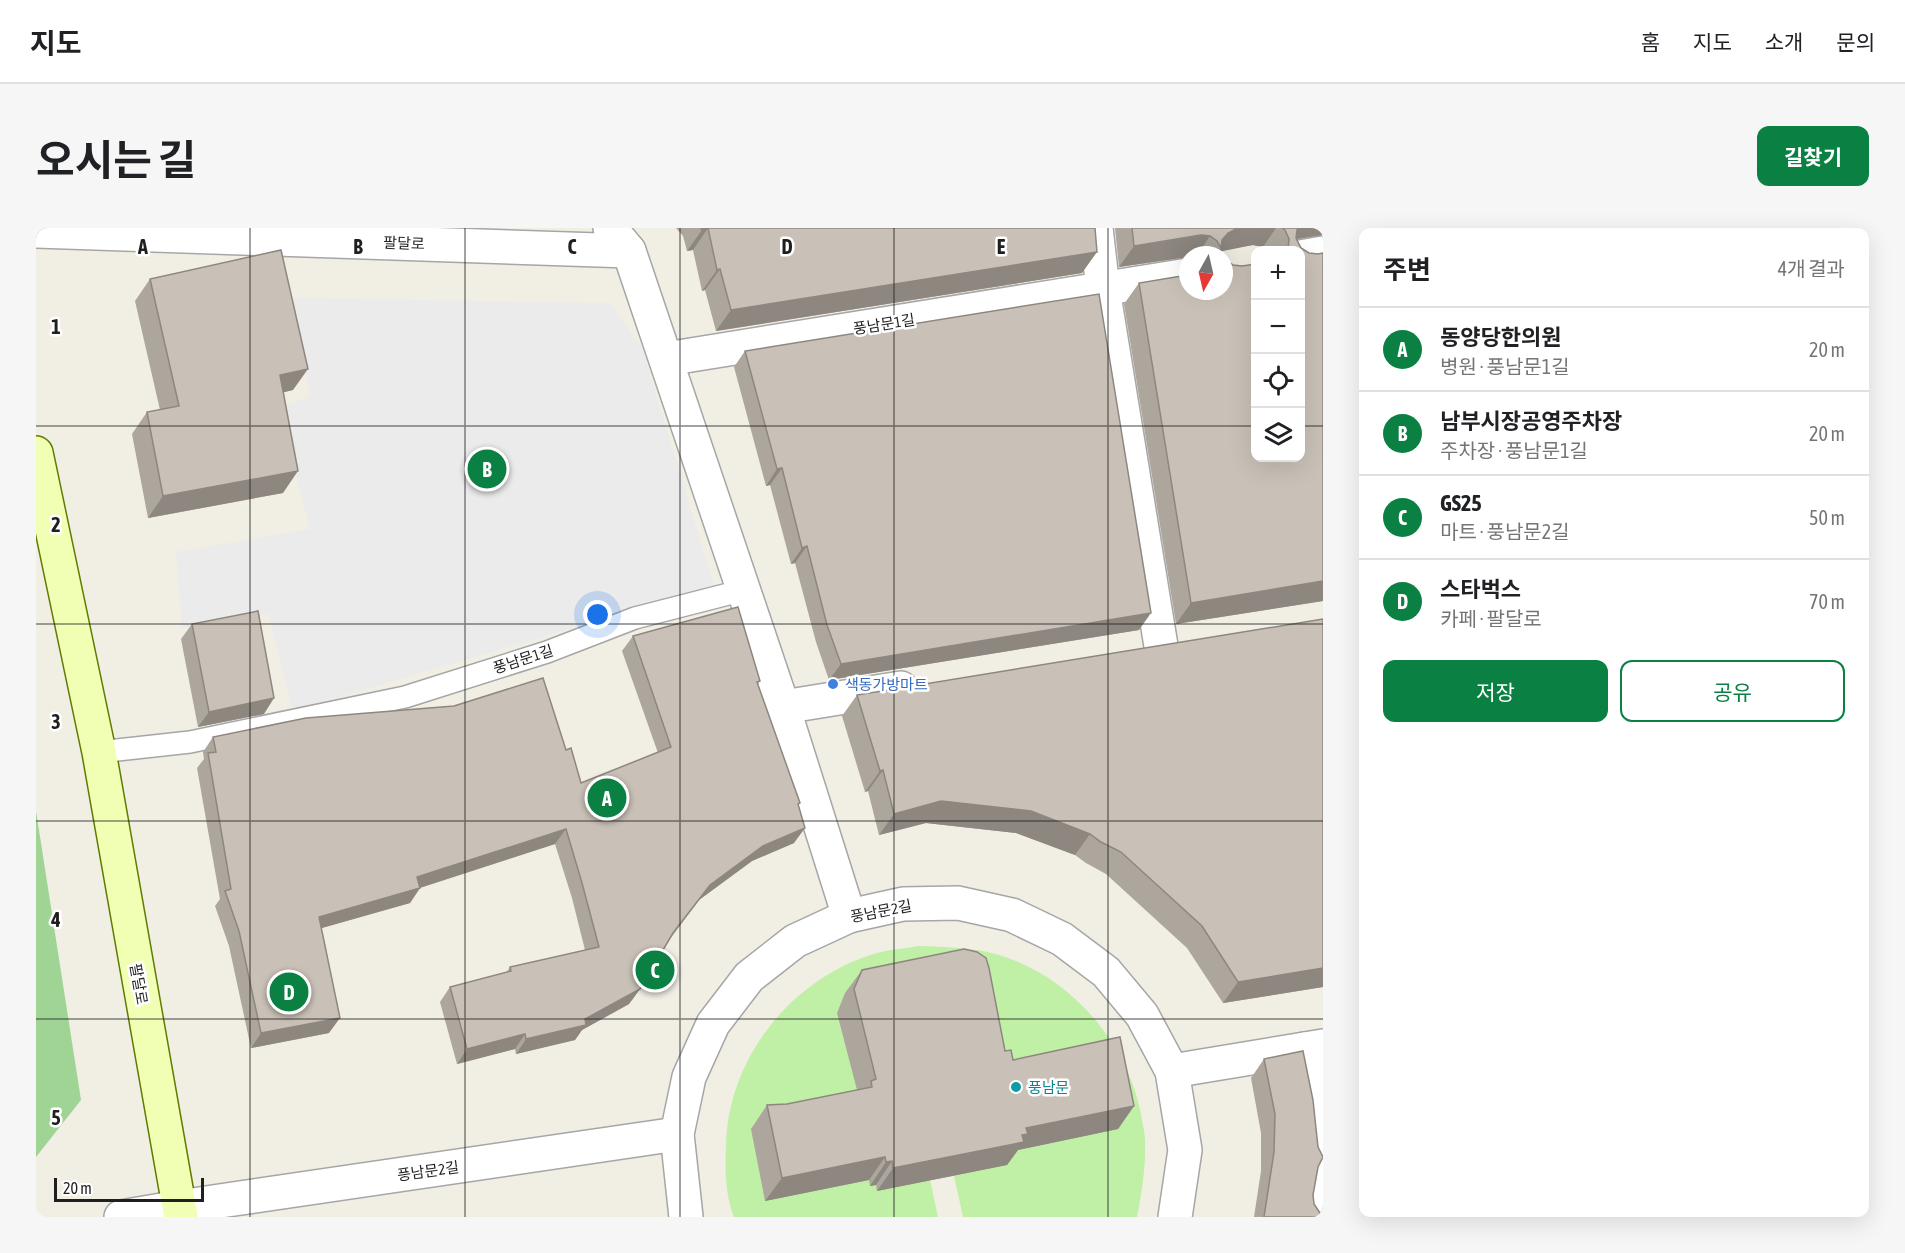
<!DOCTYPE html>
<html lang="ko">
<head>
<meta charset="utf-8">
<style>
	body { margin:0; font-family:"Asap Condensed","Noto Sans KR",sans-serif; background:#f6f6f6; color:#202124 }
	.controls { position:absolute; right:18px; top:18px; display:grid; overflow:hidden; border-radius:12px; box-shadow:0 6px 24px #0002 }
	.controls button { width:54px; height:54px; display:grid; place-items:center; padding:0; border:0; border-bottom:2px solid #e0e0e0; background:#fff; color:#202124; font:30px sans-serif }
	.compass { position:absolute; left:1143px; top:18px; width:54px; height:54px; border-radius:50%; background:#fff; box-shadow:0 6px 24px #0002; rotate:188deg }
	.scale { position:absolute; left:18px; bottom:15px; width:150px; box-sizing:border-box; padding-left:6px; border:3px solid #1f1f1f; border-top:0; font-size:16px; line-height:21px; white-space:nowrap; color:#1f1f1f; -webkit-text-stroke:4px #fff; paint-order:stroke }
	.you { position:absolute; left:562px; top:387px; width:21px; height:21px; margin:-15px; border:4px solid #fff; border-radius:50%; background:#1a73e8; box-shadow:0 0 0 9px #1a73e833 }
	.badge { display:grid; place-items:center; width:39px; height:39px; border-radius:50%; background:#0b8043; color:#fff; font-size:20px; font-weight:700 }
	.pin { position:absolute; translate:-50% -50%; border:3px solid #fff; box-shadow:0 2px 6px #0006 }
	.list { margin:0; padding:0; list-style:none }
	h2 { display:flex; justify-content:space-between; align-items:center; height:78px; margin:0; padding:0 24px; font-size:26px }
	h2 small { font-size:20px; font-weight:400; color:#757577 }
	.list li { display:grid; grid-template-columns:39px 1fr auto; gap:18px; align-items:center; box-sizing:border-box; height:84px; padding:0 24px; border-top:2px solid #e0e0e0 }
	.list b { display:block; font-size:22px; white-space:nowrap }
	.list p { margin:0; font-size:20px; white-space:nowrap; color:#757577 }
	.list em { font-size:20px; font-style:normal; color:#757577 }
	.actions { display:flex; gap:12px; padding:18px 24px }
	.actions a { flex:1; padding:14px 0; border:2px solid #0b8043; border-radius:12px; text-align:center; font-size:21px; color:#0b8043 }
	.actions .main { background:#0b8043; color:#fff }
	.icon { flex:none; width:33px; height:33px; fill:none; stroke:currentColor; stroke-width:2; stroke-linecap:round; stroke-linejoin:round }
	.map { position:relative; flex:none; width:1287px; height:989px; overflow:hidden; border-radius:12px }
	header { display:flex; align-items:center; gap:36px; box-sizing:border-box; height:84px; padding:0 30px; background:#fff; border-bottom:2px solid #e0e0e0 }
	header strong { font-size:28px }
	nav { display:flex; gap:33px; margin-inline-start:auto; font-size:21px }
	.intro { display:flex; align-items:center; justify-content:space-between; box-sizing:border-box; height:144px; padding:0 36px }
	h1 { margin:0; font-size:42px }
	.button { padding:15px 27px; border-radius:12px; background:#0b8043; color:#fff; font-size:21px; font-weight:700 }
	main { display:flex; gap:36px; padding:0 36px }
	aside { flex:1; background:#fff; border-radius:12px; box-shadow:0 6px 24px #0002 }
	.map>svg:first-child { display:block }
</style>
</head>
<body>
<header>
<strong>지도</strong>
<nav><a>홈</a><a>지도</a><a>소개</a><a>문의</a></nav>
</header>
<div class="intro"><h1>오시는 길</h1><a class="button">길찾기</a></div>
<main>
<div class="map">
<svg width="1287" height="989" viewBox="0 0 1287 989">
	<rect width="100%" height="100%" fill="#f1eee4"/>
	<path fill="#c0efa6" d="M882,718c27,1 54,1 81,9 71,21 128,87 142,159 1,8 4,18 4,26 1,27 -3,51 -8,77h-174l-9,-41 -24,4 8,37h-204c-9,-22 -9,-49 -8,-72 2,-88 67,-168 151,-192 13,-4 28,-4 41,-7z"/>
	<path fill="#9fd495" d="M0,583l45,289 -45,57z"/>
	<path fill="#ebebeb" d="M257,70l317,5 32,45 72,238 -421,125 -25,-97 -86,14 -6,-76 134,-23 -31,-120 31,-13z"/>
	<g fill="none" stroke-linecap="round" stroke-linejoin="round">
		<defs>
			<path id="lane" d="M63,524l91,-10 215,-45 142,-45 88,-34 109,-28"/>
			<g id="street">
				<path d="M574,0l19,23 154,456 66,209"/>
				<path d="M1060,0l7,61 58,357"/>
				<path d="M0,3l593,20"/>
				<path d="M1264,29l23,-4"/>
				<path d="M630,131l522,-84"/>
				<path d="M747,479l118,-19"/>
				<path d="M1269,821l13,67 5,48"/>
				<path d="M1136,843l151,-25"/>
				<path d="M85,989l58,-10 498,-73"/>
				<path d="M650,989l-9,-83 12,-57 24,-53 36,-47 46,-36 54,-25 54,-12 55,-1 54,12 50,24 44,33 36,43 30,56 13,79 -10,67"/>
				<path d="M1282,989l5,-28"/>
			</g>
			<path id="secondary" d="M0,225l63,299 82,465"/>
		</defs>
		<use href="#lane" stroke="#a6a6a6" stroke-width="24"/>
		<use href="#street" stroke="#a6a6a6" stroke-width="36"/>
		<use href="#secondary" stroke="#5e7c00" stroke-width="36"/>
		<use href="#lane" stroke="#fff" stroke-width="21"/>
		<use href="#street" stroke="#fff" stroke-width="33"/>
		<use href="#secondary" stroke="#f1ffb4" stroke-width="33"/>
	</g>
	<g fill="#ada69d">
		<path d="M640,0h419l-13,45 -366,58 -11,-41 -3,1 -9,-41 -6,1 -4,-15z"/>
		<path d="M1079,0h208v7l-26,4 4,9 8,5 9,1 5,-1v348l-147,23 -52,-320 15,-21 49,-8v16h36v-33l1,2 8,5 9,1 14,-2v194h44v-208h-32l-5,-3 -10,-2 -32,5 -3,2 -2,3h-28v2l-69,10z"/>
		<path d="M114,51l143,111 -10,2v101l-135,25 -16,-84 15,-22 13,-2 -25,-109z"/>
		<path d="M709,123l394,279 -310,50 -13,-38 -21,-79 -4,1 -21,-79 -4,1 -32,-119z"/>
		<path d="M1287,391v368l-100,16 -36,-55 -81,-74 -20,-11 -11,-8 -59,-22 -90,-10 -47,12 -11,-44 -3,1 -23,-76 15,-21z"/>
		<path d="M156,396l72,90 -66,13 -17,-88z"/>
		<path d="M597,408l127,45 -2,3 40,121 -4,38 -42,18 -53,39 -29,39 -30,50 -11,15 -47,26 -7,10 -59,14 -1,-5 -58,15 -17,-62 10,-15 56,-14 4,-6 75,-17 -13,-52 -17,-54 -135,44 -10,15 -89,25 8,105 -78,15 -22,-102 -14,-40 5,-7 -23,-131 7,-9 -1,-7 10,-15 353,13 15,33 77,-30 -36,-102z"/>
		<path d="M826,742l143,81 8,9 121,46 -16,23 -100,21 -11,15 -130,26 -1,-6 -6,1 -1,-6 -104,21 -14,-72 16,-24 20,-1 70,-14 -20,-77 8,-20z"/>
		<path d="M1228,831l54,108 -5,28 1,9 9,13h-69l7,-46v-38l-10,-55z"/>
	</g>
	<g fill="#8d8780">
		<path d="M672,0l-15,22 -6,1 15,-21z"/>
		<path d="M1207,0h33l-13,19 -10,-2 -35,7 3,-4 -2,-3 9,-12 8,-4z"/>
		<path d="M1262,0h25v7l-26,4 -8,2z"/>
		<path d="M1165,7l9,1 -13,19h-9v2l-69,10 15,-21z"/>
		<path d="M1061,24l-15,21 -366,58 15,-21z"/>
		<path d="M684,41l-15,21 -3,1 15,-21z"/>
		<path d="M272,141l-15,21 -28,7 15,-22z"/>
		<path d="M746,240l-12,17 -4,1 11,-17z"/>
		<path d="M262,243l-15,22 -135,25 15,-22z"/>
		<path d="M771,318l-12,17 -4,1 11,-16z"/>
		<path d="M1287,353v20l-147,23 15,-21z"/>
		<path d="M1115,385l-12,17 -310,50 12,-16z"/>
		<path d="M238,470l-10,16 -66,13 11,-15z"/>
		<path d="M847,542l-15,21 -3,1 15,-21z"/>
		<path d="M905,573l90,10 59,23 -15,21 -59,-22 -90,-10 -47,12 15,-21z"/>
		<path d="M769,600l-11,15 -42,18 -53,39 -36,48 47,-63 53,-39z"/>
		<path d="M530,601l-11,15 -142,46 7,-2 -10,15 -102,29 11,-15 98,-40z"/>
		<path d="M1287,740v19l-100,16 15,-21z"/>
		<path d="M604,761l-11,15 -47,26 -7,10 -59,14 10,-15 59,-20z"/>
		<path d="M304,790l-11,15 -78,15 10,-15z"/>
		<path d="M489,806l-10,15 -58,15 10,-15z"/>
		<path d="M1098,878l-16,23 -100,21 -11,15 -130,26 16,-23 133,-40z"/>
		<path d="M849,929l-16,23 -104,21 17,-23z"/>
		<path d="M856,933l-16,24 -6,1 16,-24z"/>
	</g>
	<g fill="#c9c1b7" stroke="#8d8780" stroke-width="1.5">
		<path d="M665,0h394l2,24 -366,58 -11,-41 -3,1 -9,-42 -6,2z"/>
		<path d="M1096,0h111l-7,1 -8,4 -6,7 -1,8 -4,-7 -7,-5 -9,-1 -67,11z"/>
		<path d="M1246,0h16l-1,2 -1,8 5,10 8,5 9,1 5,-1v328l-132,22 -52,-320 49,-8v16h36v-33l1,2 8,5 9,1 14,-2v194h44v-208h-12l1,-11 -4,-9z"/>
		<path d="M245,22l27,119 -28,6 18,96 -135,25 -16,-84 32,-6 -29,-127z"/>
		<path d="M1063,66l52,319 -310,51 -14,-39 -20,-79 -5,2 -20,-80 -5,1 -32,-118z"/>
		<path d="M702,379l22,74 -3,1 43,121 -2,1 7,24 -42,18 -53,39 -37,48 -33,56 -55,30 1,6 -60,14 -1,-5 -58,15 -17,-62 61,-16 -1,-4 89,-20 -17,-64 -16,-54 -149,48 3,11 -101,29 21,101 -79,15 -22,-102 -14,-40 6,-2 -23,-136 8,-1 -3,-15 93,-19 148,-12 89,-28 23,72 5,-2 10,35 90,-36 -38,-111z"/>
		<path d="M222,383l16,87 -65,14 -17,-88z"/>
		<path d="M1287,391v349l-85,14 -36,-56 -81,-74 -20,-10 -11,-8 -59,-23 -90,-10 -47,13 -11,-44 -3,1 -23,-76z"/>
		<path d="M928,721l13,3 9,6 3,10 16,83 6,-1 2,10 107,-23 14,69 -108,22 2,6 -6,1 2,7 -131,26 -1,-7 -6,1 -1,-5 -103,21 -15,-73 20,-1 85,-17 -1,-6 5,-2 -22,-90 8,-19z"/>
		<path d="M1267,823l10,49 5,47 5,10 -5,10 -5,28 1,9 6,9 3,1v3h-59l10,-65 1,-38 -11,-55z"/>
	</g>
	<path fill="none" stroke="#1f1f1f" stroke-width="1.5" stroke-opacity="0.55" d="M214,0v989M429,0v989M644,0v989M858,0v989M1072,0v989M0,198h1220M1264,198h23M0,396h1287M0,593h1287M0,791h1287"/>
	<circle fill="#3f7fe0" stroke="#fff" stroke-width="2" cx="797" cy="456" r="6"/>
	<circle fill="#0f9aa8" stroke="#fff" stroke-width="2" cx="980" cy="859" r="6"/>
	<g text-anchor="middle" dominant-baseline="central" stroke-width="5" stroke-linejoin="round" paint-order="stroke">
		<g font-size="15" fill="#1f1f1f" stroke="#fff">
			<text transform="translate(368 15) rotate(2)">팔달로</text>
			<text transform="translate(848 96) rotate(-9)">풍남문1길</text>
			<text transform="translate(487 431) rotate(-18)">풍남문1길</text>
			<text transform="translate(845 683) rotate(-11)">풍남문2길</text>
			<text transform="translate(103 756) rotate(80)">팔달로</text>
			<text transform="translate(392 943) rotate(-8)">풍남문2길</text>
		</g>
		<g font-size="15" fill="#366cbe" stroke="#fff" text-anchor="start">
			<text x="809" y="456">색동가방마트</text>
		</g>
		<g font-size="15" fill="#0d838f" stroke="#fff" text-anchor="start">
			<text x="992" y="859">풍남문</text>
		</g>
	</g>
	<g font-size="20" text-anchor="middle" font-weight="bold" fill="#1f1f1f" stroke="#fff" stroke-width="5" stroke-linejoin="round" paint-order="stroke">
		<text x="107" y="26">A</text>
		<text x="322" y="26">B</text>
		<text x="536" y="26">C</text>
		<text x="751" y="26">D</text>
		<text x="965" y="26">E</text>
		<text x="20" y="106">1</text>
		<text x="20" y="304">2</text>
		<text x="20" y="501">3</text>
		<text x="20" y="699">4</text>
		<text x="20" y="897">5</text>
	</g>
</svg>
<div class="controls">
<button>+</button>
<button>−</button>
<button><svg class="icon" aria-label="locate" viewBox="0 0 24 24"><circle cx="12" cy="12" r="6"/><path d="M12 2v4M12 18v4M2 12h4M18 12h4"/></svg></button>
<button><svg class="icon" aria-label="layers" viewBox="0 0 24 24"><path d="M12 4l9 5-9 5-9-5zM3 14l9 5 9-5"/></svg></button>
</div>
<svg class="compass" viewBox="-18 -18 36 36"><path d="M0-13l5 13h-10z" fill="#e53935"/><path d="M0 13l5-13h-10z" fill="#757577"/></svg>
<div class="scale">20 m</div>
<div class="you"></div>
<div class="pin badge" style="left:571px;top:570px">A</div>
<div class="pin badge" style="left:451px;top:241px">B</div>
<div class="pin badge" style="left:619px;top:742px">C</div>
<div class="pin badge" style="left:253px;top:764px">D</div>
</div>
<aside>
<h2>주변<small>4개 결과</small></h2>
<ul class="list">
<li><span class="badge">A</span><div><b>동양당한의원</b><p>병원 · 풍남문1길</p></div><em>20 m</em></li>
<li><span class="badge">B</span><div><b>남부시장공영주차장</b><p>주차장 · 풍남문1길</p></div><em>20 m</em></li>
<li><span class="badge">C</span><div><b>GS25</b><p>마트 · 풍남문2길</p></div><em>50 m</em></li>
<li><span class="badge">D</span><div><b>스타벅스</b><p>카페 · 팔달로</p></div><em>70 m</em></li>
</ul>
<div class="actions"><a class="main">저장</a><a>공유</a></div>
</aside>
</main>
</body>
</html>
